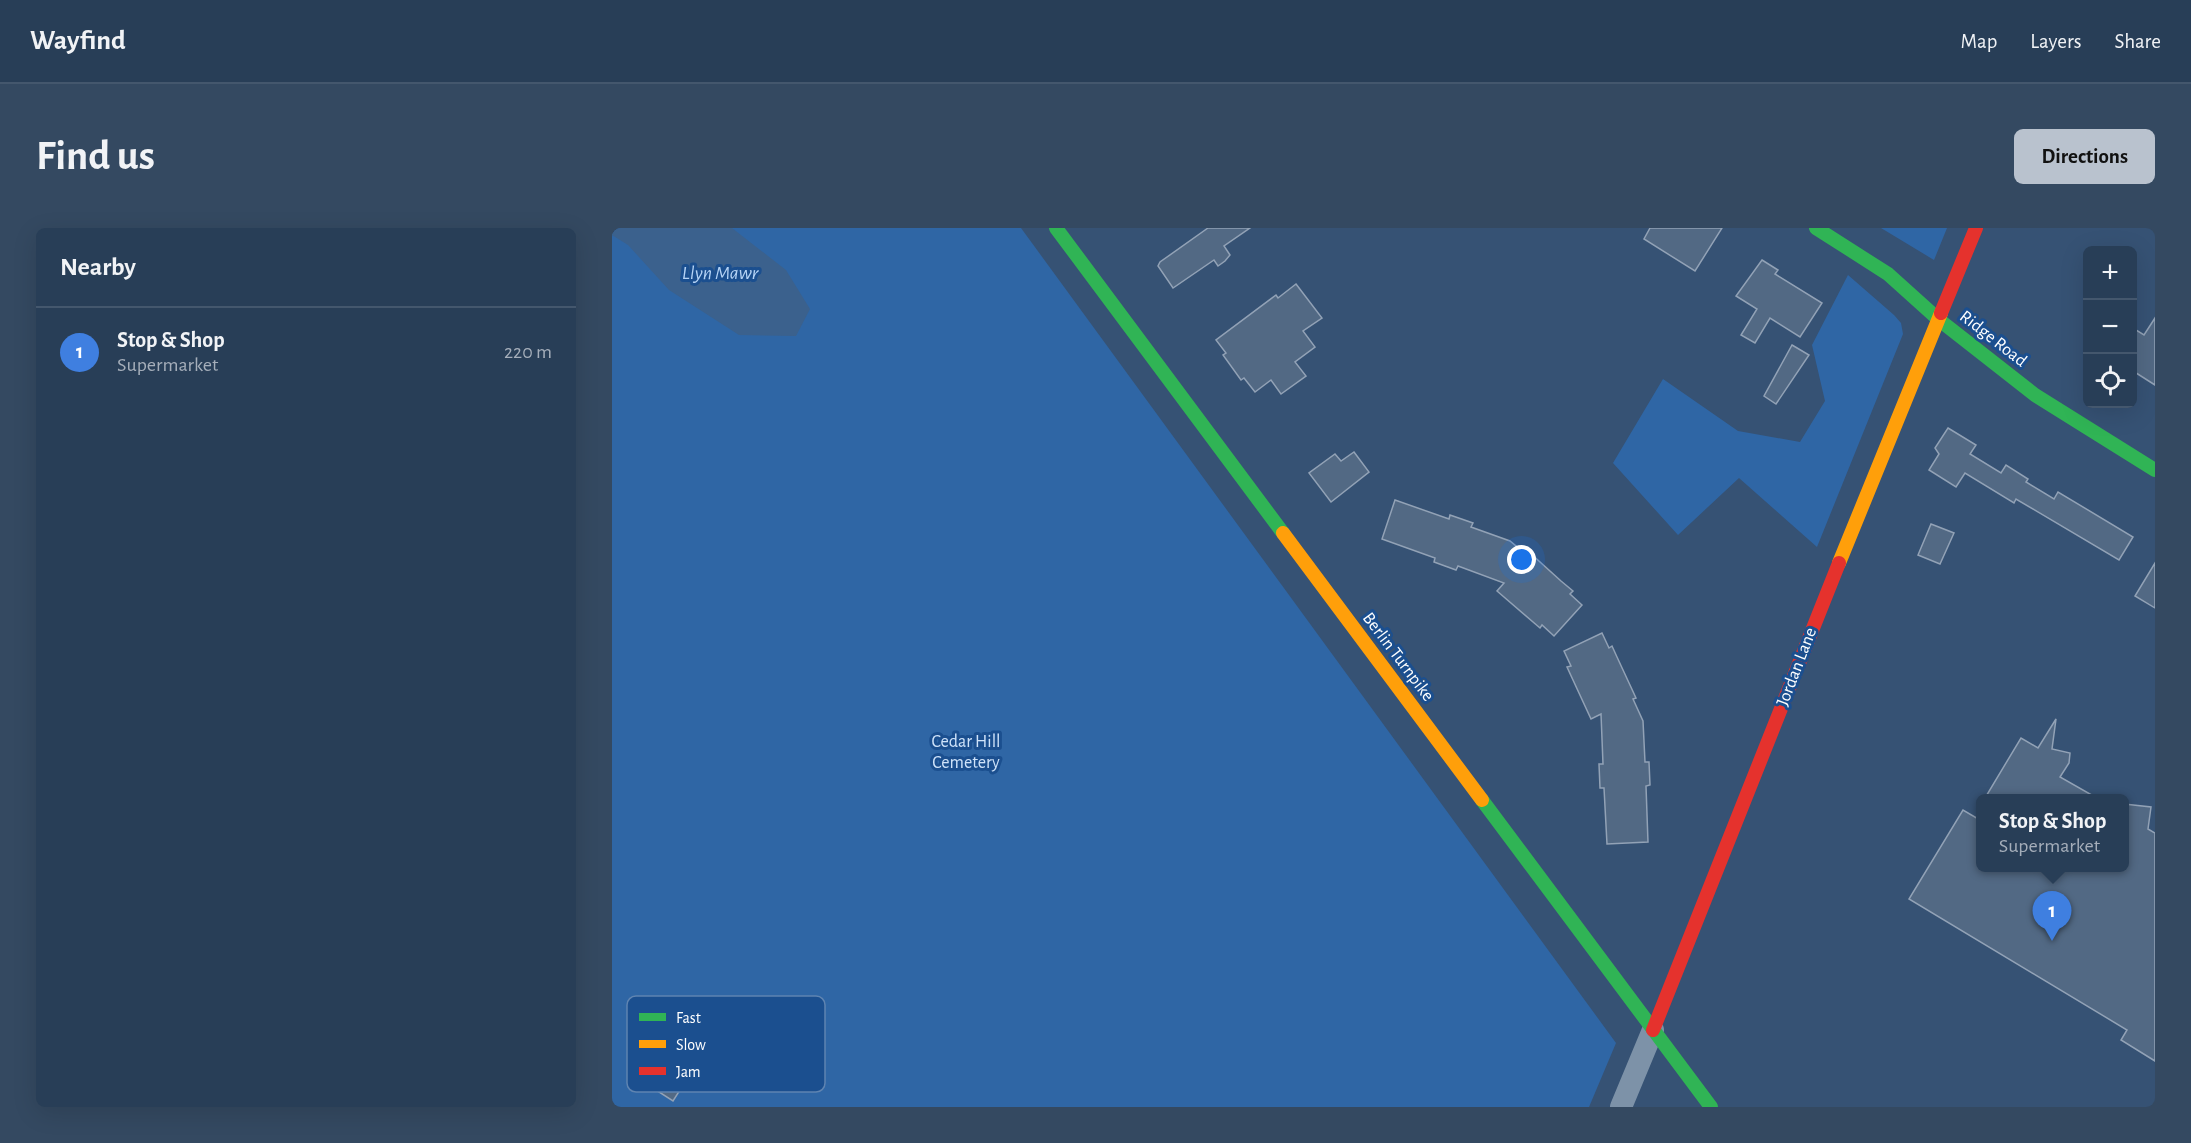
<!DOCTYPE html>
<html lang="en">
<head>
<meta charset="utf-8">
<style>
	body { margin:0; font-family:"Alegreya Sans",sans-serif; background:#344961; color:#f1f3f6 }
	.controls { position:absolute; right:18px; top:18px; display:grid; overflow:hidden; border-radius:9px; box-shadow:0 6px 24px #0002 }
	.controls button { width:54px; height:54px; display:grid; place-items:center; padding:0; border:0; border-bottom:2px solid #44576d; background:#283e57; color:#f1f3f6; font:30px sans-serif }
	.you { position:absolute; left:910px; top:332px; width:21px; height:21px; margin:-15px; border:4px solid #fff; border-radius:50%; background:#1a73e8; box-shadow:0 0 0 9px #1a73e833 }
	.badge { display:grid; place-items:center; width:39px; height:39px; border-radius:50%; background:#b9c2ce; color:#fff; font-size:20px; font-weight:700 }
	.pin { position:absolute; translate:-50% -50px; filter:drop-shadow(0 2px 3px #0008) }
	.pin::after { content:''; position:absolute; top:32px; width:21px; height:18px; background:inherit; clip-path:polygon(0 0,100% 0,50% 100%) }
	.popup { position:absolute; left:1364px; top:566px; width:153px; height:78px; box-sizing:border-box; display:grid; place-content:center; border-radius:9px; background:#283e57; filter:drop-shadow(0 2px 4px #0005); font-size:20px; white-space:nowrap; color:#a5aeba }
	.popup b { font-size:22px; color:#f1f3f6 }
	.popup::after { content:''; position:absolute; left:50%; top:100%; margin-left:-12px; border:12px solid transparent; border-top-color:#283e57 }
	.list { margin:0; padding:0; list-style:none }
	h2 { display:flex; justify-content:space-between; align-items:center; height:78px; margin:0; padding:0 24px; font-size:26px }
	h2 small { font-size:20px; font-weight:400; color:#a5aeba }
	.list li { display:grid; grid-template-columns:39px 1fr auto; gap:18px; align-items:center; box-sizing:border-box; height:90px; padding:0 24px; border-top:2px solid #44576d }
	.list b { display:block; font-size:22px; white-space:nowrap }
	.list p { margin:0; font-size:20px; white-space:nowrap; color:#a5aeba }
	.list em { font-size:20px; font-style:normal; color:#a5aeba }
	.icon { flex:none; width:33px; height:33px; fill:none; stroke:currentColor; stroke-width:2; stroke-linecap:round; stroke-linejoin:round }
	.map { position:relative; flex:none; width:1543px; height:879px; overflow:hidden; border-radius:9px }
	header { display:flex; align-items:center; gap:36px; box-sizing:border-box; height:84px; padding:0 30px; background:#283e57; border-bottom:2px solid #44576d }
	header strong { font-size:28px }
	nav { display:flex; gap:33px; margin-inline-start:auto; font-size:21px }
	.intro { display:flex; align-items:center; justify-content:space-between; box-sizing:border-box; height:144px; padding:0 36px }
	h1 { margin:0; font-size:42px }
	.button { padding:15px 27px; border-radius:9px; background:#b9c2ce; color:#111; font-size:21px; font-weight:700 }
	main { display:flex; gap:36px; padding:0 36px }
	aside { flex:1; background:#283e57; border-radius:9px; box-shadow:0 6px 24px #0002 }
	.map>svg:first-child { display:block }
</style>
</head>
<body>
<header>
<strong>Wayfind</strong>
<nav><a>Map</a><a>Layers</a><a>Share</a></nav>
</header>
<div class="intro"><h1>Find us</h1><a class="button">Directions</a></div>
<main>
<aside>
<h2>Nearby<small></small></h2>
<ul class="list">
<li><span class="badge" style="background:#3f7fe0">1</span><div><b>Stop &amp; Shop</b><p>Supermarket</p></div><em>220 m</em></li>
</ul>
</aside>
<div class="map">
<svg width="1543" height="879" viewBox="0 0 1543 879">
	<rect width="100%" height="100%" fill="#365274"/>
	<g fill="#2f66a5">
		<path d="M0,0h409l595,815 -27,64h-977z"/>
		<path d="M1269,0h66l-13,32z"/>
		<path d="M1236,47l46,40 7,8 2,11 -86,213 -78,-69 -61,57 -65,-72 50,-84 75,52 62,11 25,-41 -13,-56z"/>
	</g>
	<path fill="#3b618d" d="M0,0h120l54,42 24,39 -14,27 -57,-1 -70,-45 -41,-45 -16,-10z"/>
	<g fill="#526984" stroke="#92a2b6" stroke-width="1.5">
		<path d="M596,0h42l-26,18 6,9 -5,6 -7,5 -4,-6 -41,28 -15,-22 2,-4z"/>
		<path d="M1038,0h72l-27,43 -51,-32z"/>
		<path d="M1150,32l16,10 -3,4 47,29 -22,34 -30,-19 -15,25 -14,-8 16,-26 -21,-13z"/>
		<path d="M684,56l26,34 -19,13 12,16 -20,15 11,14 -25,18 -10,-14 -16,12 -11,-14 -3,2 -18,-25 3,-2 -10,-13 60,-45 2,3z"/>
		<path d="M1543,90v67l-22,-14v-43l11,7z"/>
		<path d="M1180,117l17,10 -33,49 -12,-8z"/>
		<path d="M1336,200l28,17 -6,9 31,19 5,-8 22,14 -2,3 28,17 4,-7 75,45 -14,23 -103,-61 -2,4 -49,-30 -9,14 -27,-17 10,-16 -4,-6z"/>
		<path d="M742,224l15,20 -38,30 -22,-29 26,-19 6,7z"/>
		<path d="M783,272l54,19 1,-4 23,8 -2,4 39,14 18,15 2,-3 31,28 12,10 -3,3 12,11 -28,31 -12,-11 -2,3 -43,-37 7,-8 -46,-17 -2,4 -22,-8 1,-4 -53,-19z"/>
		<path d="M1319,296l23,9 -14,31 -22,-9z"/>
		<path d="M1543,335v45l-20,-12z"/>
		<path d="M990,405l7,15 3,-2 5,11 19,41 -3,1 10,22 2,41h4l1,23 -4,1 2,56 -41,2 -3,-56h-4l-1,-24h4l-2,-50 -10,5 -24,-52 4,-1 -7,-15z"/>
		<path d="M1444,491l-4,30 18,4 -1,10 -9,14 37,21h-112l36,-60 17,10z"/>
		<path d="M1512,576l27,3 -3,22 7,4v228l-34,-21 6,-10 -218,-131 54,-89 17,10v47h144z"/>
		<path d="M47,802l42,27 -28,44 -42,-27z"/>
	</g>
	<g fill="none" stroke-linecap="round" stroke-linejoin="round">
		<path stroke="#7d92a8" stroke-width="22" d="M1009,879l32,-77"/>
		<g stroke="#30b455" stroke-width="14">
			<path d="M444,0l227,305"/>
			<path d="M1204,0l72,46 50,45 97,76 120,75"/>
			<path d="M870,572l229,307"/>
		</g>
		<g stroke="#ff9f0a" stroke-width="14">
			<path d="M671,305l199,267"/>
			<path d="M1227,335l102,-250"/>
		</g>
		<g stroke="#e5322d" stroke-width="14">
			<path d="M1329,85l35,-85"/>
			<path d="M1041,802l186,-467"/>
		</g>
	</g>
	<g text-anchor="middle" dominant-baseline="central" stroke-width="6" stroke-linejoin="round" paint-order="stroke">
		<g font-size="18" fill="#fff" stroke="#1b4f8f">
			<text transform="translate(1381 111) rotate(38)">Ridge Road</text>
			<text transform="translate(786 429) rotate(53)">Berlin Turnpike</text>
			<text transform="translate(1185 439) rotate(-69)">Jordan Lane</text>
		</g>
		<g font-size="18" fill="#cfe3fa" stroke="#1b4f8f">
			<text x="354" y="514">Cedar Hill<tspan x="354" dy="21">Cemetery</tspan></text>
		</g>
		<g font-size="20" font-style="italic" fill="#b5d3f5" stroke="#1b4f8f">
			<text x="108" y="45">Llyn Mawr</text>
		</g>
	</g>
	<rect x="15" y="768" width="198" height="96" rx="9" fill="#1b4f8f" stroke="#5f84b1" stroke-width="1.5"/>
	<rect x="27" y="785" width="27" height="8" fill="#30b455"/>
	<rect x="27" y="812" width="27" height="8" fill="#ff9f0a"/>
	<rect x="27" y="839" width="27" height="8" fill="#e5322d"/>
	<g font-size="16" fill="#fff">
		<text x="64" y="795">Fast</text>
		<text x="64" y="822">Slow</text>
		<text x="64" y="849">Jam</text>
	</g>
</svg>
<div class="controls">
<button>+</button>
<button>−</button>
<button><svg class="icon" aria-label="locate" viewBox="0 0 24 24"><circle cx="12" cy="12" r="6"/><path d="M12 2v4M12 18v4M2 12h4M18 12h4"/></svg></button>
</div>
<div class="you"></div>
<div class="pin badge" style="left:1440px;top:713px;background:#3f7fe0">1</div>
<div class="popup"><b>Stop &amp; Shop</b>Supermarket</div>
</div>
</main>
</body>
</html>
